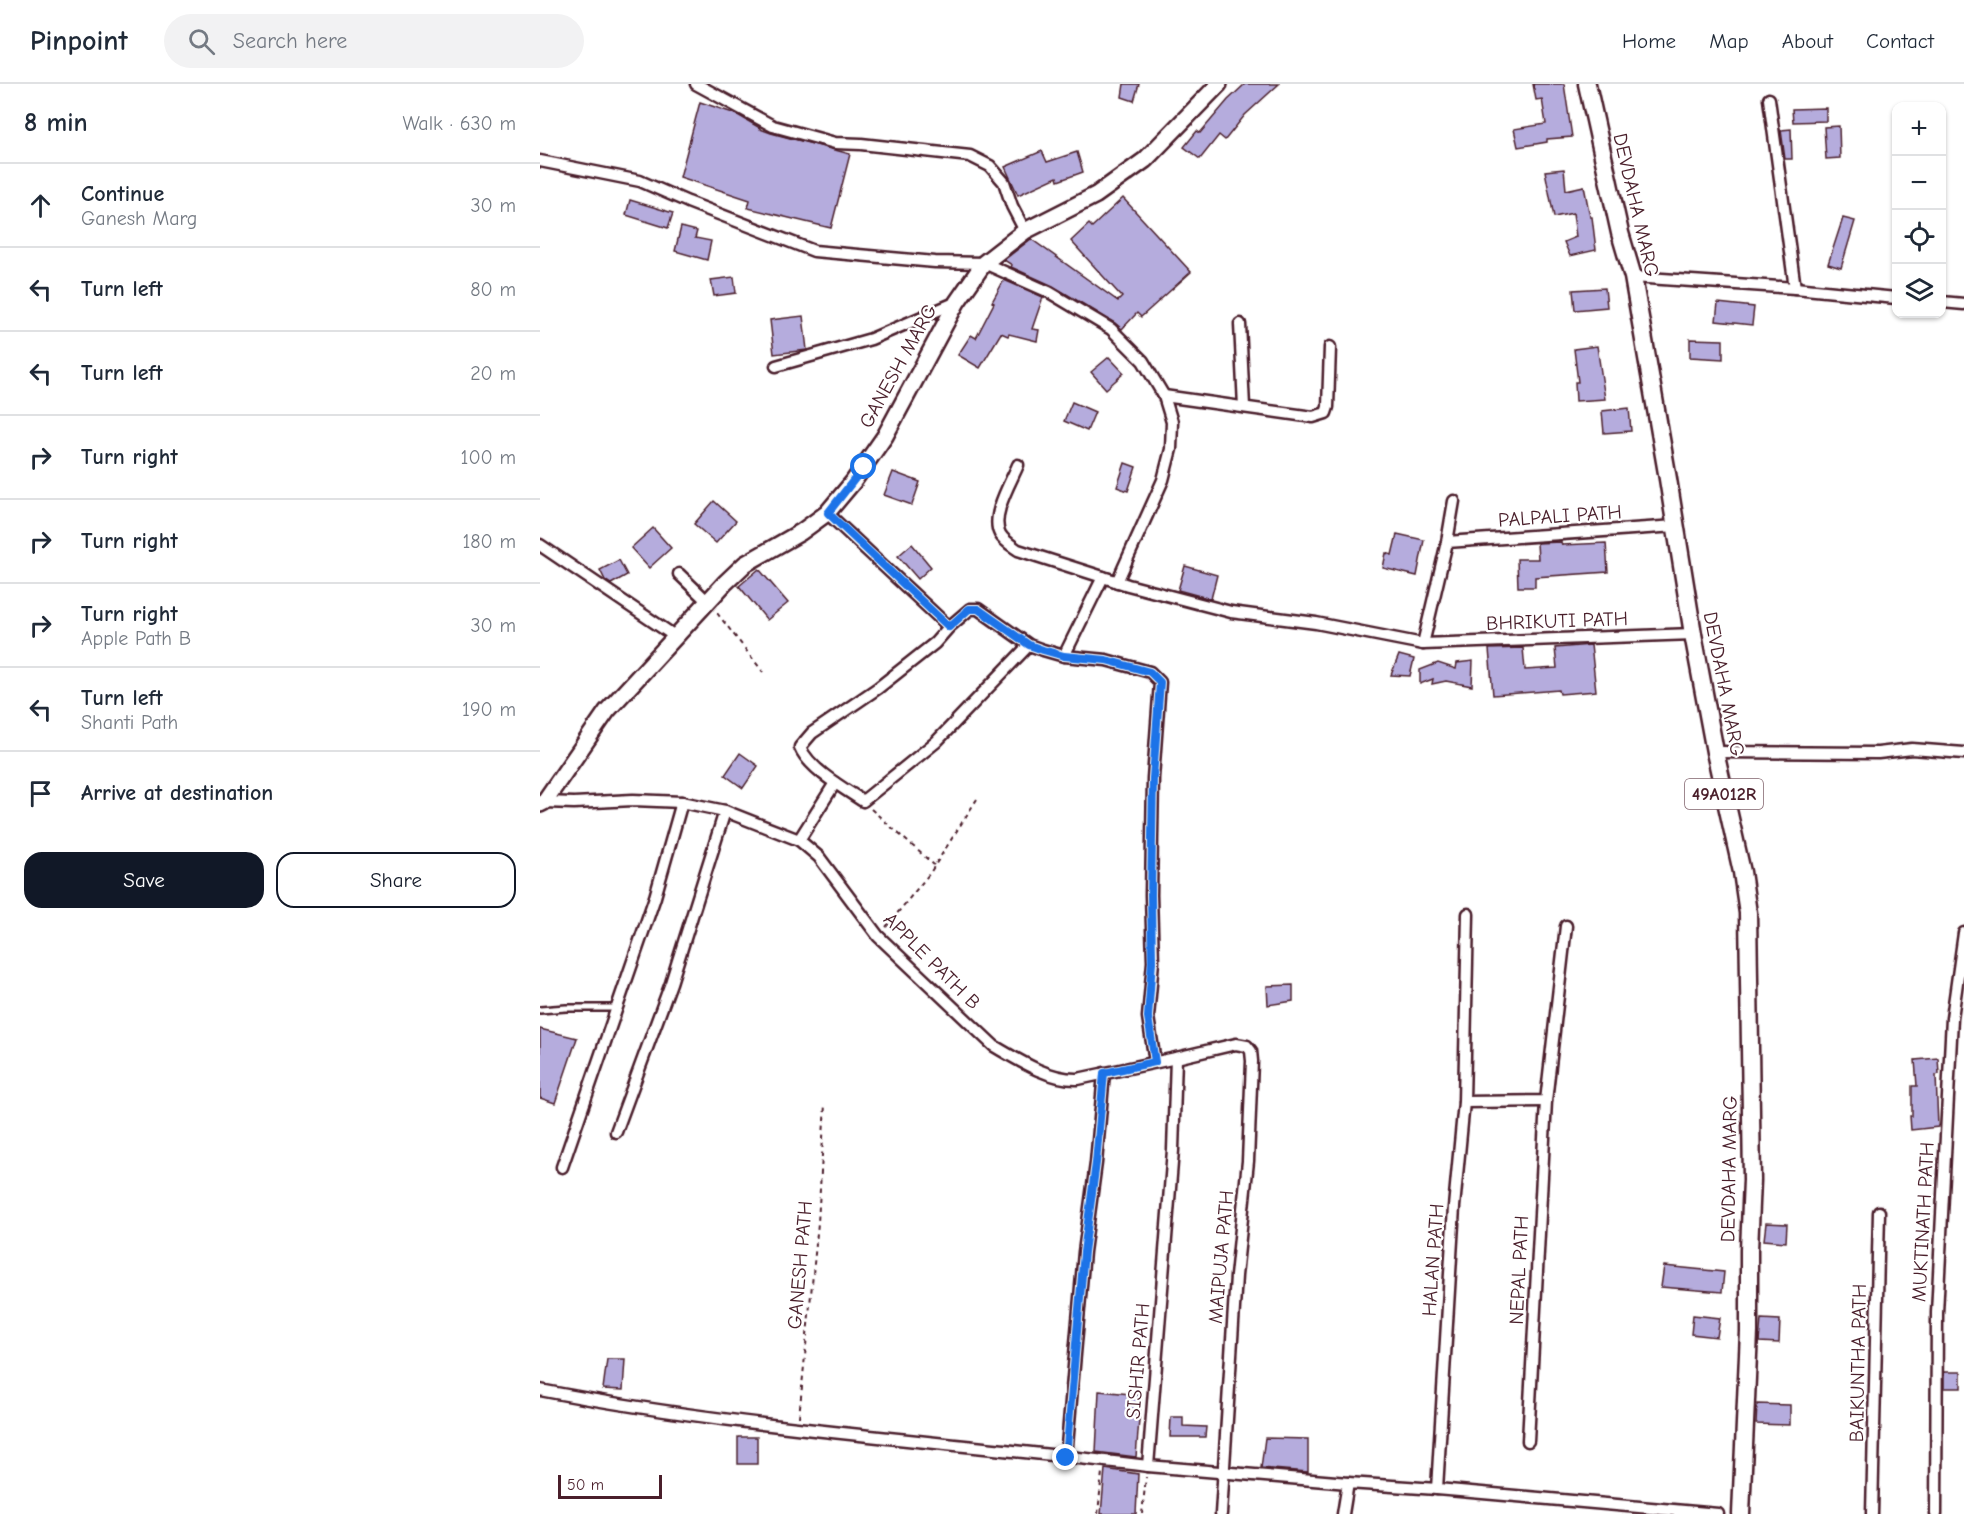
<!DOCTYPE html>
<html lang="en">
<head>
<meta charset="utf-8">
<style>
	body { margin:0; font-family:"Comic Neue",sans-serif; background:#f2f2f3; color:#1f2937 }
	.controls { position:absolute; right:18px; top:18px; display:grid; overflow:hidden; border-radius:12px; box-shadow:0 2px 4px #0004 }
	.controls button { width:54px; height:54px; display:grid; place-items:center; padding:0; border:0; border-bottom:2px solid #e0e1e3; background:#fff; color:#1f2937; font:30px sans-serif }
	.scale { position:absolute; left:18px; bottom:15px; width:104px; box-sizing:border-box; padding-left:6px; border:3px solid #4a1f2b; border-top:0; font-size:16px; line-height:21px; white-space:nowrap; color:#4a1f2b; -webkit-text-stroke:4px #fff; paint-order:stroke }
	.stop { position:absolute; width:18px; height:18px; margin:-14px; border:4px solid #1a73e8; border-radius:50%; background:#fff }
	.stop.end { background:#1a73e8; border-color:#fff; box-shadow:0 2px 6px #0008 }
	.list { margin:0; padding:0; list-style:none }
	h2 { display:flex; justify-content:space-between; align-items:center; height:78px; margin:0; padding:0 24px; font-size:26px }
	h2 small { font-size:20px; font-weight:400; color:#747a83 }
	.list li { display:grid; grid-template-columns:39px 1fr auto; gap:18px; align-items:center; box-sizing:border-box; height:84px; padding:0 24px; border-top:2px solid #e0e1e3 }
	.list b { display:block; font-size:22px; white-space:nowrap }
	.list p { margin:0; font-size:20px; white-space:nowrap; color:#747a83 }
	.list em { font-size:20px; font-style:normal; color:#747a83 }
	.actions { display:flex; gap:12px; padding:18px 24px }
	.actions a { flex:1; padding:14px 0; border:2px solid #111827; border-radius:18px; text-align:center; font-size:21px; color:#111827 }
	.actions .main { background:#111827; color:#fff }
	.icon { flex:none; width:33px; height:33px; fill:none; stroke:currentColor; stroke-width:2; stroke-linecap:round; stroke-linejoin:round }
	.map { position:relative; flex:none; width:1424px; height:1430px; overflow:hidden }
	header { display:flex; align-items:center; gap:36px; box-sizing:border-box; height:84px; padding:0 30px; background:#fff; border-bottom:2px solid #e0e1e3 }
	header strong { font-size:28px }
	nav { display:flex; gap:33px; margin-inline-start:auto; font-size:21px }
	.search { width:420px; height:54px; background:#f2f2f3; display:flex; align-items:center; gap:15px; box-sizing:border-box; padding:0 21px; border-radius:33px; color:#747a83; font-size:22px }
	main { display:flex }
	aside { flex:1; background:#fff }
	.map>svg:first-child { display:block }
</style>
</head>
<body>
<header>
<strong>Pinpoint</strong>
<div class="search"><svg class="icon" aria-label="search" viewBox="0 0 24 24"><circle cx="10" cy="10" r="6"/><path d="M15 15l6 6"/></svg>Search here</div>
<nav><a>Home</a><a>Map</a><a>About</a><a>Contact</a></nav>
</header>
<main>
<aside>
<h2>8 min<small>Walk · 630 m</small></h2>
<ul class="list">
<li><svg class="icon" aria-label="ahead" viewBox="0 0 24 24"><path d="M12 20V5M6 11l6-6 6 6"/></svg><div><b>Continue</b><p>Ganesh Marg</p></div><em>30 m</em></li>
<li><svg class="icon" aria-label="left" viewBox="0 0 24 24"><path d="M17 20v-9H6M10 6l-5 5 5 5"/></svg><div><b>Turn left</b></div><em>80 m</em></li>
<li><svg class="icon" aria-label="left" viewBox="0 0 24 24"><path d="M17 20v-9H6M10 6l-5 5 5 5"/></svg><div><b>Turn left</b></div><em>20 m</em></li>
<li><svg class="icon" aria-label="right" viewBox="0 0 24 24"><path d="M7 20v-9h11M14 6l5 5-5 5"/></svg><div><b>Turn right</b></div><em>100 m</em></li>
<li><svg class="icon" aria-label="right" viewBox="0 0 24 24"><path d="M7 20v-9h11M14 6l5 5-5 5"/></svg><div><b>Turn right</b></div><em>180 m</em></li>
<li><svg class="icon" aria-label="right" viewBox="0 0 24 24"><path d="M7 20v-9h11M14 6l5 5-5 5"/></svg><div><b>Turn right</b><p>Apple Path B</p></div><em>30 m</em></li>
<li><svg class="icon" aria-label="left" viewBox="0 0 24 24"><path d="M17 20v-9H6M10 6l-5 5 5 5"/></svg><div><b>Turn left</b><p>Shanti Path</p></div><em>190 m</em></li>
<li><svg class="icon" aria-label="arrive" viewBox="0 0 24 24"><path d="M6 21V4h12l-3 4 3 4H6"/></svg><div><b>Arrive at destination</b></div></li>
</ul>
<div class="actions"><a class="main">Save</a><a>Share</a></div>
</aside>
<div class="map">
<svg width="1424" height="1430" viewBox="0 0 1424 1430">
	<rect width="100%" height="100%" fill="#fff"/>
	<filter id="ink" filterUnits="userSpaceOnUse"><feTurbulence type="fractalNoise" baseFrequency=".0167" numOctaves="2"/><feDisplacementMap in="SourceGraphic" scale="12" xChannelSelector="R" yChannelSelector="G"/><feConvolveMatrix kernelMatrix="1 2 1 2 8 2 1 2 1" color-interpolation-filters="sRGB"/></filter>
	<g filter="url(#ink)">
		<g fill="#b5acdd" stroke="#4a1f2b" stroke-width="1.5">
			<path d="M584,0h15l-5,17 -12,-4z"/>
			<path d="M705,0h34l-34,31 -20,25 -6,-5 -19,24 -16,-12 13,-16 3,2 28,-33z"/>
			<path d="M993,0h31l8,53 -25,2v3l-29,5 -4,-18 32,-5 -4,-25 -6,1z"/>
			<path d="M160,18l36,12 24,14v1l11,4 79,21 -19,74 -83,-20 2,-8 -70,-23z"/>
			<path d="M1286,24v13l-33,1 -1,-13z"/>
			<path d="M1299,42l1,32 -14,1 -2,-32z"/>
			<path d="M1251,45l1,30h-7l-4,-29z"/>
			<path d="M502,67l5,11 30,-10 6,20 -25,9 -1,-4 -39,18 -13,-28z"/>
			<path d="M1024,85l2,21 18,-4 6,31h2l4,33 -26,6 -6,-14 12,-5 -3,-24 -19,4 -9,-46z"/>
			<path d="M583,114l68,74 -50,45 -4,-4 -15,16 -7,-6 -62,-37 -42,-19 1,-2 -8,-5 27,-21 87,62 4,-4 -51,-56 18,-17 3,3z"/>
			<path d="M90,116l43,13 -5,15 -42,-13z"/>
			<path d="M1303,134l12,3 -14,47 -13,-4z"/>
			<path d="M141,143l16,4 -2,7 16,3 -4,19 -32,-9z"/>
			<path d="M194,193l2,16 -22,3 -3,-16z"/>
			<path d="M464,196l39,17 -11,32 7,1 -2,11 -28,-7 -1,2 -7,-3 -21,35 -22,-13 13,-20 5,3 18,-35 -2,-1z"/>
			<path d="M1065,204l2,19 -32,3 -2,-20z"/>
			<path d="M1178,219l36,4 -2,18 -36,-4z"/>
			<path d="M263,232l4,34 -33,4 -4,-34z"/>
			<path d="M1150,255l33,1v19l-33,-2z"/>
			<path d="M1057,262l8,53 -29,2 -1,-19h3l-4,-33z"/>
			<path d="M569,273l15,16 -18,16 -15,-17z"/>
			<path d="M532,318l23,10 -8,19 -23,-10z"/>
			<path d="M1089,324l2,23 -27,2 -2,-22z"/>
			<path d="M585,379l11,4 -8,24 -11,-4z"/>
			<path d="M353,388l27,10 -8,23 -28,-10z"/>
			<path d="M174,417l22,20 -20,22 -22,-19z"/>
			<path d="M113,444l18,20 -22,20 -18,-20z"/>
			<path d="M857,450l27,6 -7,36 -34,-8 3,-15 6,2z"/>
			<path d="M1021,458l1,3 44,-2 2,29 -73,5v10h-17l-1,-28h21l-1,-16z"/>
			<path d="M372,460l19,23 -13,12 -20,-23z"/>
			<path d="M79,476l8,15 -16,9 -6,-4 -5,-10z"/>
			<path d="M645,482l32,9 -6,24 -33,-9z"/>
			<path d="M219,485l29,34 -21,17 -28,-34z"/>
			<path d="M1051,561l5,46 -36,3 -1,-4 -66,5 -4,-46 34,-1 2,22 32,-2 -2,-20z"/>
			<path d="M859,571l15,4 -4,17 -19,-1z"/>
			<path d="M933,577l-1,25 -26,-5 -14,3 1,-5 -13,5v-14l18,-7 18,6 1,-6z"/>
			<path d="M200,669l18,13 -15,22 -18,-13z"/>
			<path d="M753,901v16l-25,4 -1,-19z"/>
			<path d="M0,945l37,9 -22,65 -15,-5z"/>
			<path d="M1398,974l1,16 -3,1 2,52 -27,3 -1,-14h2v-30h5l-2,-26z"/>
			<path d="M1226,1139l21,1 -1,18 -22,-2z"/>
			<path d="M1124,1182l60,6 -2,20 -61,-5z"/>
			<path d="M1153,1231l27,3 -3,19 -26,-3z"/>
			<path d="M1221,1235l19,1 -1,23 -20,-1z"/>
			<path d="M67,1275h18l-2,31 -20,-1z"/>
			<rect x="1404" y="1288" width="17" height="16"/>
			<path d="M559,1307l42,4 -5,62 -40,-5z"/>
			<path d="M1217,1320l33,1v20l-34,-1z"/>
			<path d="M631,1333h12v9l23,1 -1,10h-35z"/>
			<rect x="198" y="1353" width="19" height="27"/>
			<path d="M725,1354l43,1v33l-47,-4z"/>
			<path d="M565,1385l33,5 -2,40h-35z"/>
		</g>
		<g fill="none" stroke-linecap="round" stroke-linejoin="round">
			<defs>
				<path id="lane" d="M0,926l26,-2h51"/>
				<g id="street">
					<path d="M156,0l77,42 62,17 26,1 109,12 20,10 14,16 8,24 13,25"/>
					<path d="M1229,15l26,189"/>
					<path d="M0,77l100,20 48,21 126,49 121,11 49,1 65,29 62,37 32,32 21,35 8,26 -1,27 -8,31 -46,102"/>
					<path d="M1093,193l162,11 101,10"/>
					<path d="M1402,218l22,2"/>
					<path d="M700,240l4,83"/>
					<path d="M236,282l95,-27 86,-37"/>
					<path d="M624,312l149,21 13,-4 2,-6 2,-60"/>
					<path d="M478,381c-7,17 -28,51 -18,69 4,7 11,11 18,16l110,35 103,27 85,11 107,21 270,-10"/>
					<path d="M287,429l122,114"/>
					<path d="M907,458l229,-16"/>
					<path d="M0,461l136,92"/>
					<path d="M139,490l29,28"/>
					<path d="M883,560l24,-102 7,-41"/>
					<path d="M489,561l-93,97 -73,59c-20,-13 -54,-32 -63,-54l12,-14 66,-45 57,-45 14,-16 21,-18h8l51,36 14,5 21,6 42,4 44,12 10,10 -7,96 -2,117 2,67 -5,55 7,45"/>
					<path d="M524,572l39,-79"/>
					<path d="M1175,668l163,1 34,-4 52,4"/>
					<path d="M4,718l30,1 59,-3 49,2 43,9 74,29 20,17 59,79 116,110c24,14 55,34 84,33l98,-21 60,-14 11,2 4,5 1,10 -4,100 -12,115 -15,238"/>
					<path d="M259,756l36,-57"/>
					<path d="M636,974l-3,92 -25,316 200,17"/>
					<path d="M924,1018l82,-1 20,-175"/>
					<path d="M76,1048l55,-149 54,-172"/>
					<path d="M22,1083l93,-270 27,-95"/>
					<path d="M0,1306c201,39 405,51 608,76"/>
					<path d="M988,1357l18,-340"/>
					<path d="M526,1373l18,-205 12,-89 8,-90"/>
					<path d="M897,1405l281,25"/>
					<path d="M803,1430l5,-31 89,6 17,-282 10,-105 4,-188"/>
					<path d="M1332,1430l7,-302"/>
					<path d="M1396,1430l1,-201 15,-295 12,-85"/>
				</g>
				<path id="secondary" d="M0,720l4,-2 63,-91 118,-128 20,-19 56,-32 26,-19 26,-31 32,-46 72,-134 27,-39 41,-32 71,-36 49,-35 74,-76"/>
				<path id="primary" d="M1047,0l33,149 13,44 35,202 25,155 22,118 27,120 6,41 4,267 -3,70v82l-8,182"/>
			</defs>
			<use href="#lane" stroke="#4a1f2b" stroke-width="10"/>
			<use href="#street" stroke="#4a1f2b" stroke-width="15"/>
			<use href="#secondary" stroke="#4a1f2b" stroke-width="20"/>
			<use href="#primary" stroke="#4a1f2b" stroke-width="21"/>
			<g stroke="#4a1f2b" stroke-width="2" stroke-dasharray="4.5 4.5" stroke-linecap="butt">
				<path d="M177,529l46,59"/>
				<path d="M331,725l63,56"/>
				<path d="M346,843l44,-54 47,-74"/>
				<path d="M259,1333l19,-194 7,-119"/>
				<path d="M558,1430l4,-42"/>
				<path d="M602,1430l4,-37"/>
			</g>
			<use href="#lane" stroke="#fff" stroke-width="5"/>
			<use href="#street" stroke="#fff" stroke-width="10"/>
			<use href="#secondary" stroke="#fff" stroke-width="15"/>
			<use href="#primary" stroke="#fff" stroke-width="16"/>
		</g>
	</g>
	<g fill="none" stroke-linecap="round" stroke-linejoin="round" filter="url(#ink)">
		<path stroke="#1a73e8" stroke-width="8" d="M324,383l-36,46 121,114 20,-18h9l51,36 14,5 21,6 42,4 44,12 10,10 -7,96 -2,117 1,67 -4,55 7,45 -51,11 -8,90 -12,89 -18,206"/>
	</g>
	<g text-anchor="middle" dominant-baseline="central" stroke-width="4.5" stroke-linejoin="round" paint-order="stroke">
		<rect fill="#fff" stroke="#80626b" stroke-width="1.5" x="1145" y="695" width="78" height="30" rx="4.5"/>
		<g font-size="18" font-weight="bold" fill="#4a1f2b">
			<text x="1184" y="710">49A012R</text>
		</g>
		<g font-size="20" fill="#4a1f2b" stroke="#fff">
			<text transform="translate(1096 121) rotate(77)">DEVDAHA MARG</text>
			<text transform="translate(358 282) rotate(-61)">GANESH MARG</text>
			<text transform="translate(1020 432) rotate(-4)">PALPALI PATH</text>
			<text transform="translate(1017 537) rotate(-2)">BHRIKUTI PATH</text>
			<text transform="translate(1184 600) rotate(79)">DEVDAHA MARG</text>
			<text transform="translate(392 877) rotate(45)">APPLE PATH B</text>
			<text transform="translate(1189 1085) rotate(-89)">DEVDAHA MARG</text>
			<text transform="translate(1383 1138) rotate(-87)">MUKTINATH PATH</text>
			<text transform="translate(681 1173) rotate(-85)">MAIPUJA PATH</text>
			<text transform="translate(893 1176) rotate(-86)">HALAN PATH</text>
			<text transform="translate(260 1181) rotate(-85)">GANESH PATH</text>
			<text transform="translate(979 1186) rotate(-87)">NEPAL PATH</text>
			<text transform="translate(598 1277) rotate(-85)">SISHIR PATH</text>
			<text transform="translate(1318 1279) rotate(-89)">BAIKUNTHA PATH</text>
		</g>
	</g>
</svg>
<div class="controls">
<button>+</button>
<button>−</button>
<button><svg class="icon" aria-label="locate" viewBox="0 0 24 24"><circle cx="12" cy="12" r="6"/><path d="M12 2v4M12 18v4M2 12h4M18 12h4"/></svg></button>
<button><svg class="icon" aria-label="layers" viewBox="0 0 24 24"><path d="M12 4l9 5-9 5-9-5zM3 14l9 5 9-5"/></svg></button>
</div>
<div class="scale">50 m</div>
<div class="stop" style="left:324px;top:383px"></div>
<div class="stop end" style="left:526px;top:1374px"></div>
</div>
</main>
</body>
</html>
